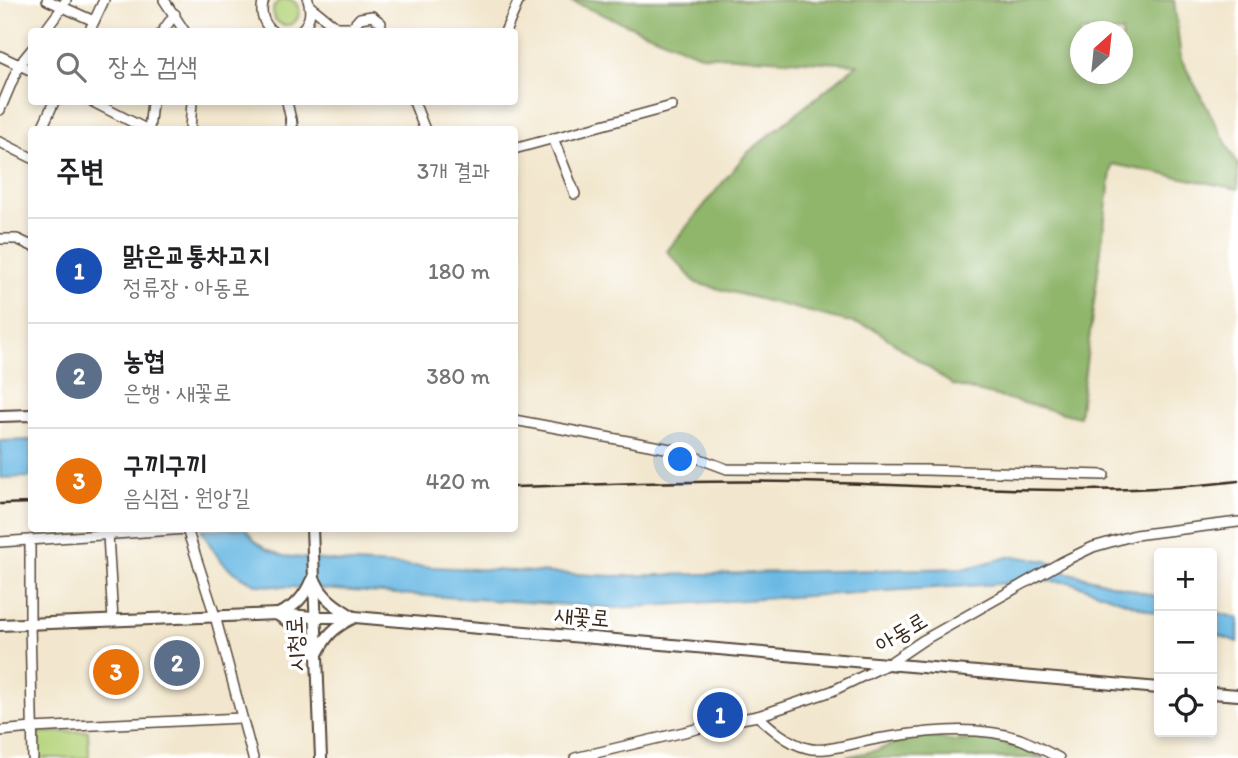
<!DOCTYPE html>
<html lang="ko">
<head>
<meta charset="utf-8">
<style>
	body { margin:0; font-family:Itim,"Poor Story",sans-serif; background:#f2f2f2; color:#202124 }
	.controls { position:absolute; right:21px; bottom:21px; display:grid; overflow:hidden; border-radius:7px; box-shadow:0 4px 10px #0003 }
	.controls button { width:63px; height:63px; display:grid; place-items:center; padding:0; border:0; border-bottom:2px solid #e0e0e0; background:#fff; color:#202124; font:35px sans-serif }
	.compass { position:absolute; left:1070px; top:21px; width:63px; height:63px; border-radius:50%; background:#fff; box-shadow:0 4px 10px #0003; rotate:27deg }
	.you { position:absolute; left:681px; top:460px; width:24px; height:24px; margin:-18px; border:5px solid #fff; border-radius:50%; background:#1a73e8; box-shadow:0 0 0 10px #1a73e833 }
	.badge { display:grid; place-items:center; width:46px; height:46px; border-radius:50%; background:#c8321e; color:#fff; font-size:23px; font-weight:700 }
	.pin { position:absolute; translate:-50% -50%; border:4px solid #fff; box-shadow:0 2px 7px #0006 }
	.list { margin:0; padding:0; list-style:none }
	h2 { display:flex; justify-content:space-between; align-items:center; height:91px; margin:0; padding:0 28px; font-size:30px }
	h2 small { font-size:23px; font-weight:400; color:#757577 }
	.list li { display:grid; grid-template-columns:46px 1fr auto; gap:21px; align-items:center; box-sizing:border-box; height:105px; padding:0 28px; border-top:2px solid #e0e0e0 }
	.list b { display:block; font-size:26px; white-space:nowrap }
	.list p { margin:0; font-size:23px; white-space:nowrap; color:#757577 }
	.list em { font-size:23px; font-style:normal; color:#757577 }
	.icon { flex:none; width:38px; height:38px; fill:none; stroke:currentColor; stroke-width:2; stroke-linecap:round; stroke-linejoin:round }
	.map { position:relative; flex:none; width:1238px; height:758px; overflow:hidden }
	.search { position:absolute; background:#fff; box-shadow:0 4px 10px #0003; left:28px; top:28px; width:490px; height:77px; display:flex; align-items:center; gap:18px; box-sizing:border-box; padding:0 24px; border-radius:7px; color:#757577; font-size:26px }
	.panel { position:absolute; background:#fff; box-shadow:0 4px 10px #0003; left:28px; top:126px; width:490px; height:406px; border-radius:7px }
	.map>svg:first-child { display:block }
</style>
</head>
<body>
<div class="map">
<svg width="1238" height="758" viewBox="0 0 1238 758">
	<rect width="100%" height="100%" fill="#fff"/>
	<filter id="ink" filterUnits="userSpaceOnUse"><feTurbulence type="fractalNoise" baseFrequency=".0143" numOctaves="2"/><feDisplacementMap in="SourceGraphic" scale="14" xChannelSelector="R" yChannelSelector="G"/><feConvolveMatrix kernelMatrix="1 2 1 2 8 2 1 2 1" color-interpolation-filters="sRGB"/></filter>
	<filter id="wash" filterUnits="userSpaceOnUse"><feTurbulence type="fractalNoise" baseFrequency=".00686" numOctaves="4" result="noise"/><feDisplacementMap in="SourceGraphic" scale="28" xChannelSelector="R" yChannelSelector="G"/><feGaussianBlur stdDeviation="1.57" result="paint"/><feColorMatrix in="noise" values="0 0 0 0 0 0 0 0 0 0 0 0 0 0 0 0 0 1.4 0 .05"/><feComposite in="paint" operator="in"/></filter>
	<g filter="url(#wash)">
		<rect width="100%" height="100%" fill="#f2e7ce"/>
		<g fill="#b5d47c" stroke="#787f4d" stroke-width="2">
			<circle cx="286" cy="12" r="13"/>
			<path d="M88,731l1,27h-53l-1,-25z"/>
		</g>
		<g fill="#90b66c" stroke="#667045" stroke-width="2" fill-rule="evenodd">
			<path d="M568,0h606l7,59 57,106v24l-126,-25 -33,253 -126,-32 -80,-57 -177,-45 -29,-32 79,-97 112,-90 -158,-9zM1080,32h42v42h-42z"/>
			<path d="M916,735l39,6 35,-3 55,20h-203l36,-8z"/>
		</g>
		<g fill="#69b9e4" stroke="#527281" stroke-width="2">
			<path d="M31,440v37l-31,1v-37z"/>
			<path d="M201,529h45l8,11 13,9 16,7 69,7 262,13 353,-8 45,-12 35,5 19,11 93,25v17l-90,-32 -24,-1 -429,27 -358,-23c-33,-15 -40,-25 -57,-56z"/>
			<path d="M1212,611l26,7v24l-26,-9z"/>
		</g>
	</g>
	<g filter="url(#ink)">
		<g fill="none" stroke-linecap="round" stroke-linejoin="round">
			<defs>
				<g id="minor">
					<path d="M47,0l47,21"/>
					<path d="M164,0l21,32"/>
					<path d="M264,0c-5,13 -1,23 9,32"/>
					<path d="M311,7l25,20h16l8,-9 12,-2 9,7"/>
					<path d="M44,32l18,-24 4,-8"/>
					<path d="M89,32l15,-32"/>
					<path d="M162,32l13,-18"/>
					<path d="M299,32c11,-9 13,-19 9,-32"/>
					<path d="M505,32l14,-32"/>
					<path d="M0,56l32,15"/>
					<path d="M93,102l55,28"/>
					<path d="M287,102l4,18"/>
					<path d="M414,102l11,28"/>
					<path d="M0,110l19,-45 13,-16"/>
					<path d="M41,130l13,-28"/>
					<path d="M149,130l3,-28"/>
					<path d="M190,130l2,-28"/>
					<path d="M553,138l22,56"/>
					<path d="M0,142l32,16"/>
					<path d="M514,149l158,-43"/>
					<path d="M0,239h17l15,7"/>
					<path d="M514,420l162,30 51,19 198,1 179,5"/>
					<path d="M108,535l5,86"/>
					<path d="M30,540v83l3,135"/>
					<path d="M0,542l187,-13 28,87 38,142"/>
					<path d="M758,716c14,13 30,27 49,32 16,5 47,-5 64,-8 45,-8 105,-16 149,-1 13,5 26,12 39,19"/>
					<path d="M0,731l32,-3 209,-10"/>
					<path d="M575,758l155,-37 28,-5 74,-25 56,-27 34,-23 140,-79 31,-15 42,-12 103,-13"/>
				</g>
				<g id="tertiary">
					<path d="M291,120l1,10"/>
					<path d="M0,416l32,-1"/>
					<path d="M312,528l9,230"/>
					<path d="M316,582c7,16 21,25 36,34"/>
					<path d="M280,613c16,-7 24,-16 31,-32"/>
					<path d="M278,615c16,10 27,20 37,37"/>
					<path d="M0,625l277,-11 37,3h41l804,71"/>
					<path d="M317,654c10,-19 16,-26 36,-36"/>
					<path d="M1212,693l26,2"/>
				</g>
			</defs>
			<use href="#minor" stroke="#564638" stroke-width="12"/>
			<use href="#tertiary" stroke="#564638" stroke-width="14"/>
			<use href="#minor" stroke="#fff" stroke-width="9"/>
			<use href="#tertiary" stroke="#fff" stroke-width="10"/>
			<g stroke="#3b2a1e" stroke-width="2.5">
				<path d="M514,487c94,-3 188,-7 283,-5 147,3 294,17 441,-1"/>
				<path d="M0,504l32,-1"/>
			</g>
		</g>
	</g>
	<g text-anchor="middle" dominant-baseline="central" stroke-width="7" stroke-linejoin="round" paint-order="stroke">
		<g font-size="23" fill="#3b2a1e" stroke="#fff">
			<text transform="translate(582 616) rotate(5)">새꽃로</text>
			<text transform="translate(901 632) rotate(-31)">아동로</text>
			<text transform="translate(295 644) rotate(-93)">시청로</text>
		</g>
	</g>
</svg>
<div class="controls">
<button>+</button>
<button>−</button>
<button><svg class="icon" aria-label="locate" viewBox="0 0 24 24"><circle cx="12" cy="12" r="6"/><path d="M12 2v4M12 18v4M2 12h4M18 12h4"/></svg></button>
</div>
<svg class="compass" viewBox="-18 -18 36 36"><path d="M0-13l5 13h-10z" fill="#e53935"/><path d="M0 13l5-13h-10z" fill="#757577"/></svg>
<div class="you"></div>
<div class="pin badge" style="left:720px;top:715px;background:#1a4fb4">1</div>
<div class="pin badge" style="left:177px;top:663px;background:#5c6f8a">2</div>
<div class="pin badge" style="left:116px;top:672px;background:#e8710a">3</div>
<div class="search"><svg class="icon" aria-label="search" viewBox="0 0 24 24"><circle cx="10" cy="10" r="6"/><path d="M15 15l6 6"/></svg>장소 검색</div>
<section class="panel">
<h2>주변<small>3개 결과</small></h2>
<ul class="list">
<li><span class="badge" style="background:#1a4fb4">1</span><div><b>맑은교통차고지</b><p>정류장 · 아동로</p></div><em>180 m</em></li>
<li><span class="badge" style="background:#5c6f8a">2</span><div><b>농협</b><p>은행 · 새꽃로</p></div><em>380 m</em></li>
<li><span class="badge" style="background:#e8710a">3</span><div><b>구끼구끼</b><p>음식점 · 원앙길</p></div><em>420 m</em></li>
</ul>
</section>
</div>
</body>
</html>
